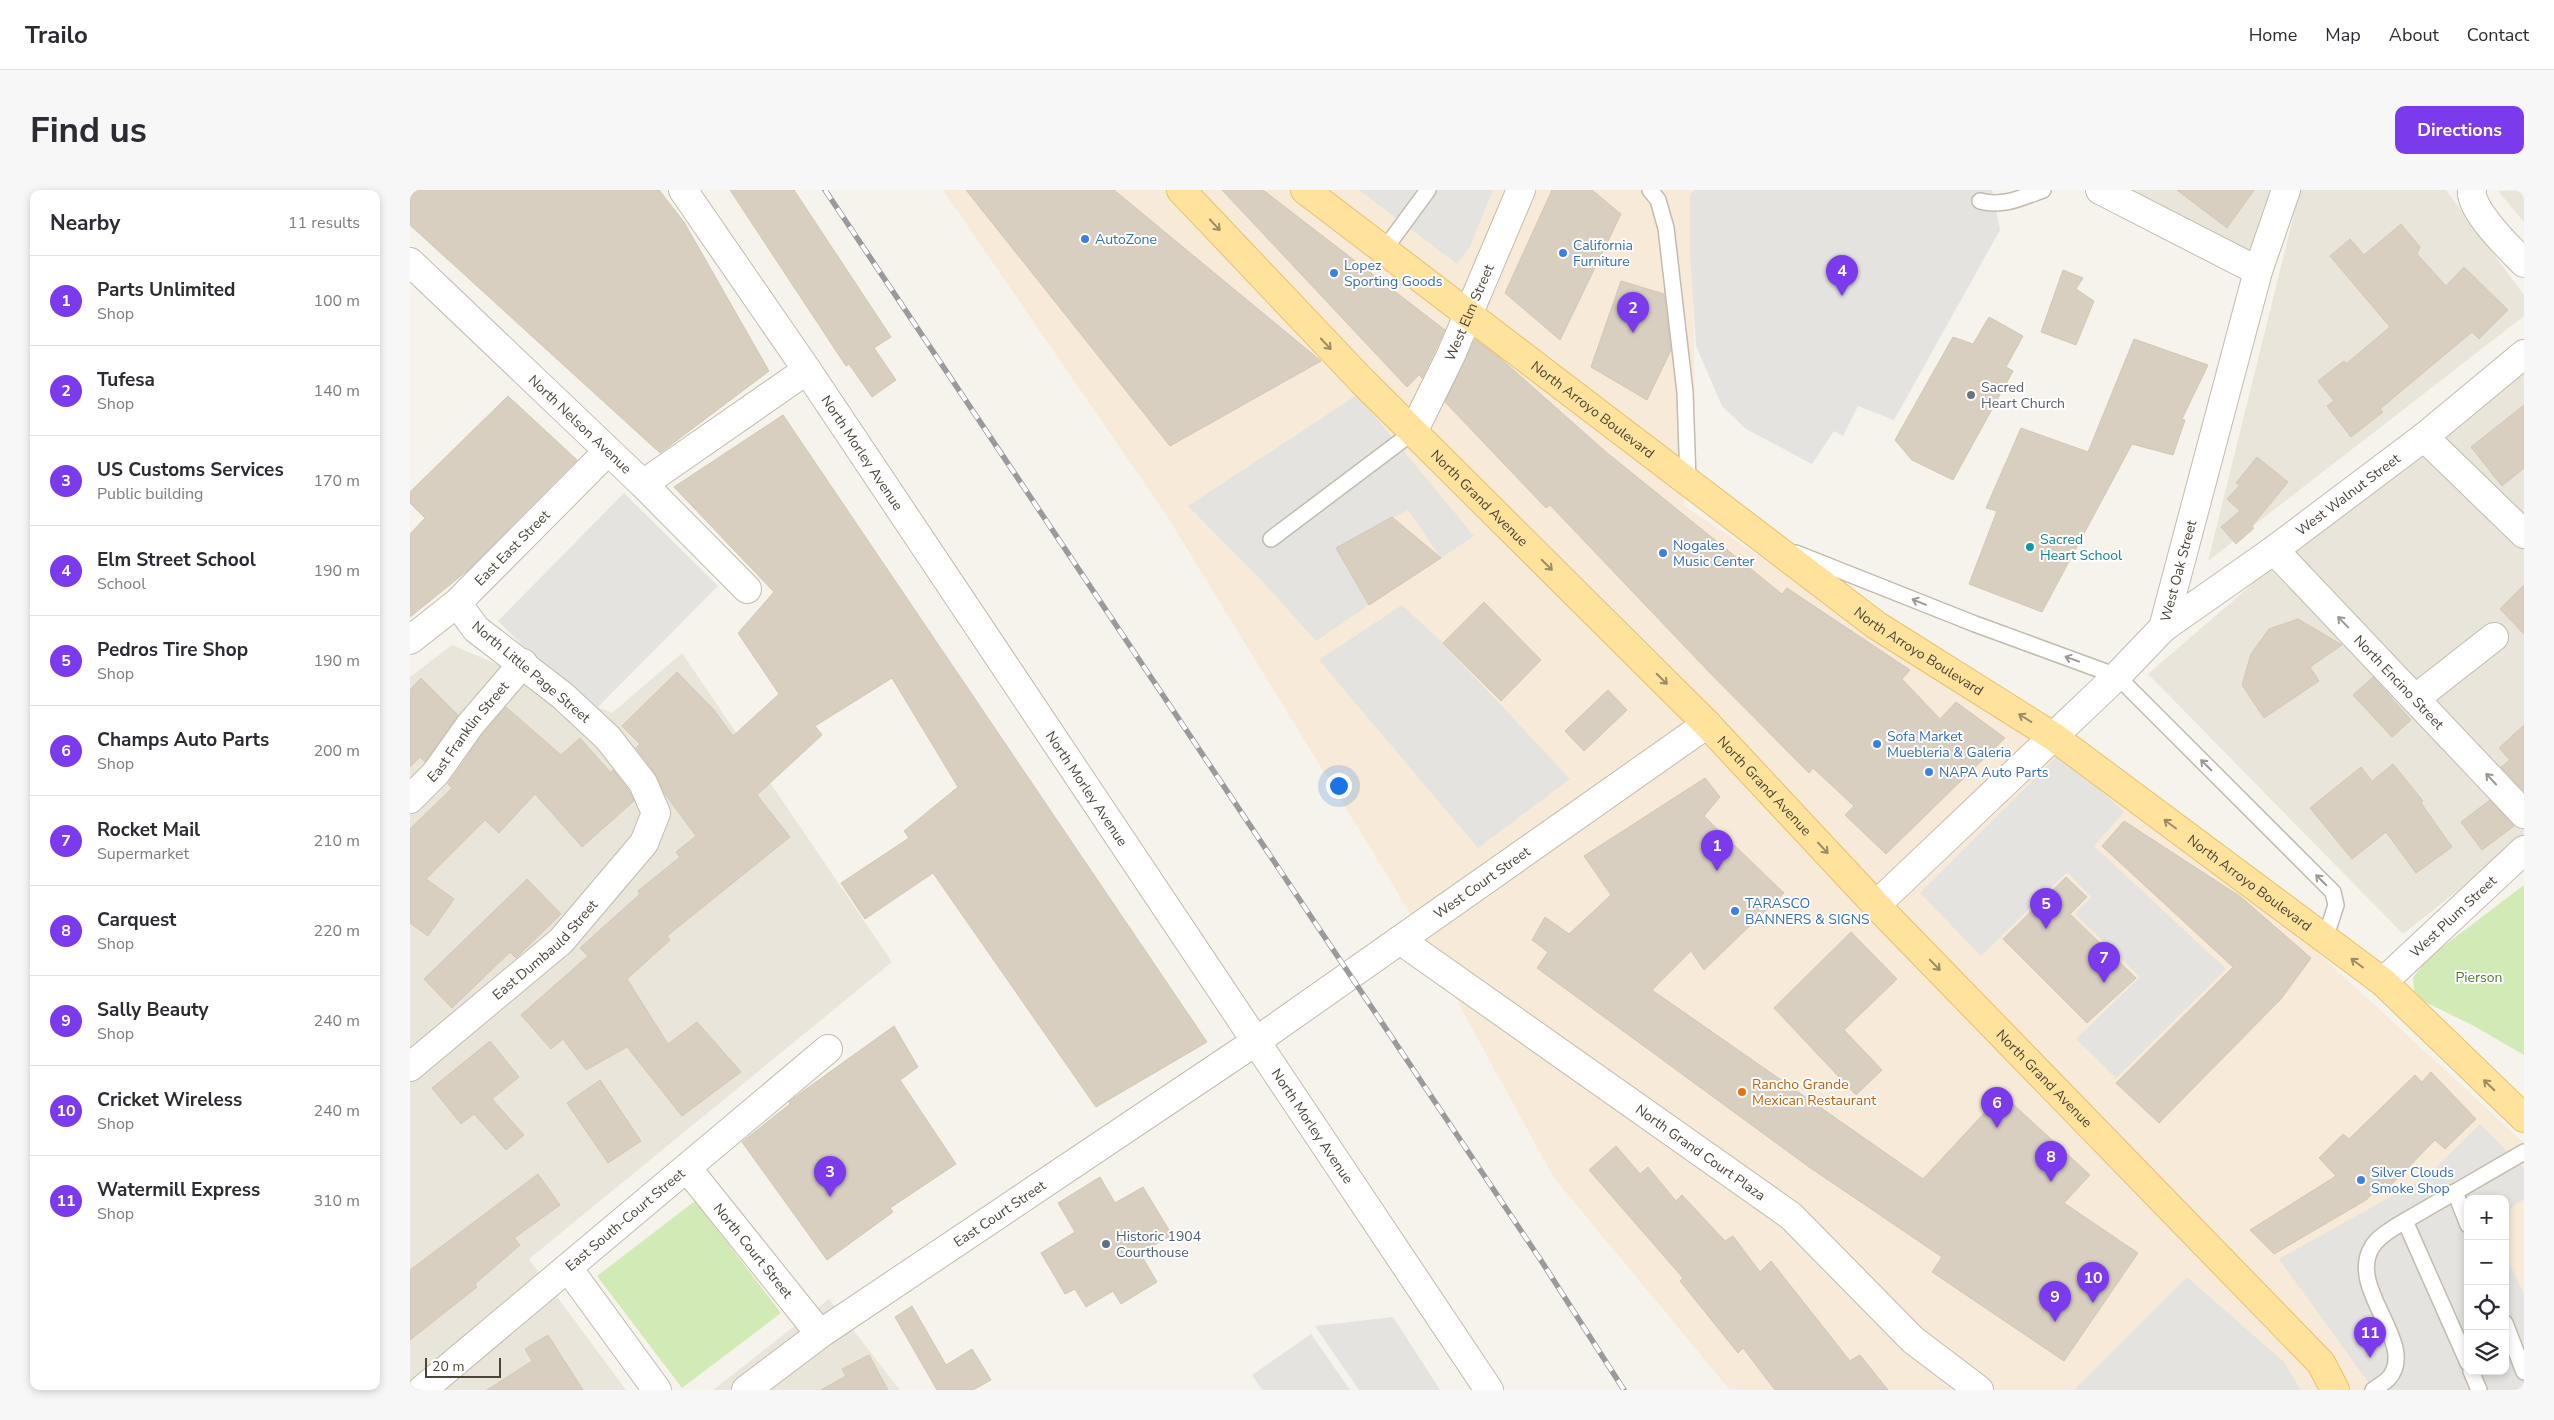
<!DOCTYPE html>
<html lang="en">
<head>
<meta charset="utf-8">
<style>
	body { margin:0; font-family:"Nunito Sans",sans-serif; background:#f7f7f7; color:#2b2b33 }
	.controls { position:absolute; right:15px; bottom:15px; display:grid; overflow:hidden; border-radius:10px; box-shadow:0 2px 8px #0003 }
	.controls button { width:45px; height:45px; display:grid; place-items:center; padding:0; border:0; border-bottom:1px solid #e1e1e2; background:#fff; color:#2b2b33; font:25px sans-serif }
	.scale { position:absolute; left:15px; bottom:12px; width:76px; box-sizing:border-box; padding-left:5px; border:2px solid #4b4439; border-top:0; font-size:14px; line-height:18px; white-space:nowrap; color:#4b4439; -webkit-text-stroke:4px #fff; paint-order:stroke }
	.you { position:absolute; left:928px; top:595px; width:18px; height:18px; margin:-12px; border:4px solid #fff; border-radius:50%; background:#1a73e8; box-shadow:0 0 0 8px #1a73e833 }
	.badge { display:grid; place-items:center; width:32px; height:32px; border-radius:50%; background:#7c3aed; color:#fff; font-size:16px; font-weight:700 }
	.pin { position:absolute; translate:-50% -41px; filter:drop-shadow(0 1px 2px #0008) }
	.pin::after { content:''; position:absolute; top:26px; width:18px; height:15px; background:inherit; clip-path:polygon(0 0,100% 0,50% 100%) }
	.list { margin:0; padding:0; list-style:none }
	h2 { display:flex; justify-content:space-between; align-items:center; height:65px; margin:0; padding:0 20px; font-size:21px }
	h2 small { font-size:16px; font-weight:400; color:#7c7c81 }
	.list li { display:grid; grid-template-columns:32px 1fr auto; gap:15px; align-items:center; box-sizing:border-box; height:90px; padding:0 20px; border-top:1px solid #e1e1e2 }
	.list b { display:block; font-size:19px; white-space:nowrap }
	.list p { margin:0; font-size:16px; white-space:nowrap; color:#7c7c81 }
	.list em { font-size:16px; font-style:normal; color:#7c7c81 }
	.icon { flex:none; width:28px; height:28px; fill:none; stroke:currentColor; stroke-width:2; stroke-linecap:round; stroke-linejoin:round }
	.map { position:relative; flex:none; width:2114px; height:1200px; overflow:hidden; border-radius:10px }
	header { display:flex; align-items:center; gap:30px; box-sizing:border-box; height:70px; padding:0 25px; background:#fff; border-bottom:1px solid #e1e1e2 }
	header strong { font-size:24px }
	nav { display:flex; gap:28px; margin-inline-start:auto; font-size:18px }
	.intro { display:flex; align-items:center; justify-content:space-between; box-sizing:border-box; height:120px; padding:0 30px }
	h1 { margin:0; font-size:35px }
	.button { padding:12px 22px; border-radius:10px; background:#7c3aed; color:#fff; font-size:18px; font-weight:700 }
	main { display:flex; gap:30px; padding:0 30px }
	aside { flex:1; background:#fff; border-radius:10px; box-shadow:0 2px 8px #0003 }
	.map>svg:first-child { display:block }
</style>
</head>
<body>
<header>
<strong>Trailo</strong>
<nav><a>Home</a><a>Map</a><a>About</a><a>Contact</a></nav>
</header>
<div class="intro"><h1>Find us</h1><a class="button">Directions</a></div>
<main>
<aside>
<h2>Nearby<small>11 results</small></h2>
<ul class="list">
<li><span class="badge">1</span><div><b>Parts Unlimited</b><p>Shop</p></div><em>100 m</em></li>
<li><span class="badge">2</span><div><b>Tufesa</b><p>Shop</p></div><em>140 m</em></li>
<li><span class="badge">3</span><div><b>US Customs Services</b><p>Public building</p></div><em>170 m</em></li>
<li><span class="badge">4</span><div><b>Elm Street School</b><p>School</p></div><em>190 m</em></li>
<li><span class="badge">5</span><div><b>Pedros Tire Shop</b><p>Shop</p></div><em>190 m</em></li>
<li><span class="badge">6</span><div><b>Champs Auto Parts</b><p>Shop</p></div><em>200 m</em></li>
<li><span class="badge">7</span><div><b>Rocket Mail</b><p>Supermarket</p></div><em>210 m</em></li>
<li><span class="badge">8</span><div><b>Carquest</b><p>Shop</p></div><em>220 m</em></li>
<li><span class="badge">9</span><div><b>Sally Beauty</b><p>Shop</p></div><em>240 m</em></li>
<li><span class="badge">10</span><div><b>Cricket Wireless</b><p>Shop</p></div><em>240 m</em></li>
<li><span class="badge">11</span><div><b>Watermill Express</b><p>Shop</p></div><em>310 m</em></li>
</ul>
</aside>
<div class="map">
<svg width="2114" height="1200" viewBox="0 0 2114 1200">
	<rect width="100%" height="100%" fill="#f6f3ec"/>
	<g fill="#eae5da">
		<path d="M1719,0h145l-23,65z"/>
		<path d="M1890,0h146l78,105v21l-316,245z"/>
		<path d="M2114,0v32l-26,-31z"/>
		<path d="M2114,160v488l-121,96 -255,-260z"/>
		<path d="M42,455l160,68 70,-60 210,309 -363,297 97,131h-216v-713z"/>
		<path d="M419,1109l71,91h-187z"/>
	</g>
	<path fill="#f7ead8" fill-rule="evenodd" d="M533,0h748l4,215 -12,100 249,168 172,110 199,156 221,204v247h-794l-176,-212 -156,-285 -231,-377zM2058,1009h37v172h-37z"/>
	<g fill="#d2eab5">
		<path d="M2114,695v170l-50,-29 -49,-24 -11,-11 -1,-13 15,-20z"/>
		<path d="M285,1011l86,112 -99,75 -85,-112z"/>
	</g>
	<g fill="#e5e3e0">
		<path d="M949,0h134l-23,56 -13,18z"/>
		<path d="M1283,0h299l8,40 -106,190 -36,-14 -15,30 -9,-5 -22,33 -66,-35 -24,-23 -26,-60 -6,-94v-57z"/>
		<path d="M947,205l117,141 -33,22 -33,-48 -72,38 33,57 -53,36 -52,-58 -76,-77z"/>
		<path d="M214,303l94,93 -127,128 -93,-93z"/>
		<path d="M992,415l41,38 127,136 -92,69 -159,-188z"/>
		<path d="M1650,563l64,59 -30,34 132,123 -110,109 -40,-39 64,-62 -65,-63 16,-17 -24,-25 -86,84 -61,-63z"/>
		<path d="M2070,934l44,44v31l-19,13v-13h-37v172h37v-117l19,40v96h-150l-95,-131 147,-82z"/>
		<path d="M1777,1087l96,84 18,29h-227z"/>
		<path d="M983,1127l47,73h-81l-44,-64z"/>
		<path d="M901,1144l39,56h-88l-10,-15z"/>
	</g>
	<g fill="#d8cfc1" stroke="#d3c7b4">
		<path d="M0,0h249l25,32 85,149 -109,82 -250,-228z"/>
		<path d="M320,0h64l97,147 -17,11 22,32 -24,17 -23,-33 -3,2z"/>
		<path d="M556,0h148l207,171 -151,85z"/>
		<path d="M812,0h41l182,140 -23,48 -3,-3 -12,12z"/>
		<path d="M1142,0h40l29,24 -61,126 -55,-47z"/>
		<path d="M1767,0h77l-27,38z"/>
		<path d="M1991,34l19,23 -3,7 29,32 18,-19 44,43 -29,29 -7,-7 -48,40 -44,37 3,3 -32,25 -24,-31 7,-5 -16,-20 26,-20 2,3 44,-37 -60,-71 20,-17 14,16z"/>
		<path d="M1653,80l20,8 -7,11 18,12 -18,44 -35,-13z"/>
		<path d="M1211,91l43,13 7,56 -24,50 -56,-33z"/>
		<path d="M1579,127l34,19 -17,31 7,4 -60,109 -41,-20 -17,-20 58,-103 20,7z"/>
		<path d="M1065,149l25,19 106,94 176,142 5,-6 123,82 -8,9 38,40 16,-17 49,36 -119,116 -41,-39 9,-9 -41,-38 -4,5 -99,-100 -160,-168 -4,3 -101,-106z"/>
		<path d="M1724,149l74,26 -26,54 3,1 -12,35 -41,-11 -90,168 -73,-28 28,-73 -11,-3 35,-80 67,24z"/>
		<path d="M98,206l69,64 -110,111 -57,46v-83l15,-16 -15,-15v-11z"/>
		<path d="M2114,215v63l-22,18 -31,-39z"/>
		<path d="M373,225l424,627 -111,65 -163,-234 -68,46 -24,-36 68,-45 -5,-7 54,-44 -66,-109 -77,48 7,9 -65,60 33,42 -123,99 3,4 -43,39 41,65 29,-22 44,50 -59,44 -55,-69 -41,23 -23,-31 -12,10 -30,-34 67,-59 -8,-8 60,-54 -2,-3 42,-34 -4,-5 20,-16 -31,-42 -10,-21 -19,-25 4,-4 -18,-18 55,-54 37,38 19,26 46,-42 -41,-61 36,-41 -100,-105z"/>
		<path d="M1847,267l31,25 -36,44 2,2 -18,16 -15,-17 19,-16 -13,-12 13,-14 -4,-2z"/>
		<path d="M982,327l49,41 -72,47 -33,-57z"/>
		<path d="M2114,395v49l-24,-25z"/>
		<path d="M1074,412l57,58 -40,41 -58,-58z"/>
		<path d="M1888,429l44,26 -32,22 9,14 -55,37 -22,-33 9,-31 18,-25z"/>
		<path d="M1963,487l38,43 -19,17 -39,-42z"/>
		<path d="M11,488l37,37 -33,47 -5,-5 -10,10v-77z"/>
		<path d="M1198,500l19,20 -43,41 -19,-20z"/>
		<path d="M96,517l55,48 19,-17 31,35 2,-3 16,21 5,10 -52,46 -47,-53 -36,39 -14,-13 -59,59 28,20 -26,37 -18,-13v-94l42,-41 -4,-4 34,-49z"/>
		<path d="M2114,535v66l-23,-24 9,-7 -11,-12z"/>
		<path d="M1983,574l30,37 -2,2 31,44 -36,26 -30,-41 -34,27 -42,-51 51,-41 11,14z"/>
		<path d="M1295,588l15,19 -16,19 80,77 -80,77 -13,-19 -39,39 271,189 79,-85 88,81 -26,28 74,50 -74,108 -132,-89 10,-15 -133,-90 -272,-199 11,-16 -16,-12 13,-23 24,17 42,-39 -27,-39z"/>
		<path d="M2080,610l24,26 -32,24 -21,-28z"/>
		<path d="M1714,631l117,76 70,61 -30,41 -122,124 -43,-40 117,-116 -131,-121z"/>
		<path d="M1656,687l21,20 -17,17 66,64 -49,45 -84,-84z"/>
		<path d="M117,689l34,35 -45,44 -6,-6 -58,56 -28,-29z"/>
		<path d="M1441,742l46,47 -53,51 38,40 -26,25 -82,-87z"/>
		<path d="M484,836l24,41 -18,13 56,84 -66,44 3,4 -66,48 -85,-118 48,-38 -1,-2 13,-10z"/>
		<path d="M80,851l29,36 -27,22 32,36 -18,15 -32,-36 -13,10 -29,-36z"/>
		<path d="M2021,882l45,47 -31,30 -10,-9 -45,46 -5,-4 -19,18 -92,54 -24,-24 86,-54 -17,-18 24,-24 6,5 66,-64 7,7z"/>
		<path d="M190,890l41,61 -33,22 -41,-60z"/>
		<path d="M1206,956l24,28 8,-7 28,34 6,-6 43,46 8,-5 27,36 11,-11 79,100 10,-6 28,35h-113l-32,-42 -5,5 -58,-72 3,-3 -94,-108z"/>
		<path d="M128,984l22,31 -46,33 6,7 -45,39 2,3 -67,53v-70z"/>
		<path d="M690,987l15,26 28,-16 29,48 -32,18 17,29 -36,22 -8,-13 -27,16 -11,-18 -10,5 -24,-41 34,-21 -17,-29z"/>
		<path d="M502,1116l34,59 26,-16 19,31 -18,10h-36l-42,-73z"/>
		<path d="M138,1145l35,55h-96l45,-29 -7,-12z"/>
		<path d="M459,1165l19,35h-67l25,-14 -4,-7z"/>
	</g>
	<g fill="none" stroke-linecap="round" stroke-linejoin="round">
		<defs>
			<g id="service">
				<path d="M1240,0l8,10 8,28 19,164 3,89"/>
				<path d="M1570,11c23,6 41,-3 63,-11"/>
				<path d="M974,60l44,-60"/>
				<path d="M861,349l142,-107"/>
				<path d="M1386,363l179,71 142,52 216,216 3,13 -11,34"/>
				<path d="M2045,1002l13,33"/>
				<path d="M1995,1031l63,142"/>
				<path d="M2095,1133l19,49"/>
				<path d="M2061,1181l8,19"/>
				<path d="M1963,1200c4,-3 11,-7 15,-11 32,-34 -42,-90 -16,-132 6,-10 17,-16 26,-22l126,-73"/>
			</g>
			<g id="minor">
				<path id="s1" d="M273,0l124,180 682,1020"/>
				<path d="M1690,0l158,81"/>
				<path d="M2062,0c-4,18 39,60 52,73"/>
				<path id="s2" d="M0,72l233,222 104,105"/>
				<path id="s3" d="M1003,242l38,-77 70,-165"/>
				<path d="M2014,247l100,97"/>
				<path d="M233,294l164,-114"/>
				<path id="s4" d="M1864,360l250,264"/>
				<path id="s5" d="M1753,438l111,-78 150,-113 100,-83"/>
				<path id="s6" d="M0,450l47,-37 151,-152"/>
				<path d="M2006,508l78,-61"/>
				<path id="s7" d="M0,609l26,-26 34,-48 53,-62"/>
				<path id="s8" d="M1466,715l241,-229 46,-48 95,-357 28,-81"/>
				<path id="s9" d="M990,750l391,276 122,124 66,50"/>
				<path id="s10" d="M1973,792l141,-132"/>
				<path id="s11" d="M0,877l151,-126 83,-98 12,-30 -13,-30 -35,-45 -45,-42 -87,-67 -19,-26"/>
				<path id="s12" d="M277,978l133,166"/>
				<path d="M158,1078l89,122"/>
				<path id="s13" d="M12,1200l406,-341"/>
				<path id="s14" d="M336,1200l74,-56 435,-292 452,-318"/>
			</g>
			<g id="primary">
				<path id="s15" d="M771,0l181,191 345,343 169,181 445,458 14,27"/>
				<path id="s16" d="M895,0l571,435 178,112 329,245 141,136"/>
			</g>
		</defs>
		<use href="#service" stroke="#c2bbae" stroke-width="18"/>
		<use href="#minor" stroke="#c2bbae" stroke-width="30"/>
		<use href="#primary" stroke="#e6c16a" stroke-width="30"/>
		<use href="#service" stroke="#fff" stroke-width="15"/>
		<use href="#minor" stroke="#fff" stroke-width="28"/>
		<use href="#primary" stroke="#ffe39c" stroke-width="28"/>
		<defs>
			<path id="rail" d="M415,0l717,1072 82,128"/>
		</defs>
		<use href="#rail" stroke="#9a9a9a" stroke-width="5.5"/>
		<use href="#rail" stroke="#fff" stroke-width="4" stroke-dasharray="11" stroke-linecap="butt"/>
	</g>
	<defs><path id="oneway-shaft" d="M-6 0H5M1.5-3L5.5 0L1.5 3" fill="none" stroke-width="1.6" stroke-linecap="round" stroke-linejoin="round" transform="scale(1.25)"/></defs>
	<g stroke="#9c8c66">
		<use href="#oneway-shaft" transform="translate(805 35) rotate(47)"/>
		<use href="#oneway-shaft" transform="translate(916 154) rotate(47)"/>
		<use href="#oneway-shaft" transform="translate(1137 375) rotate(45)"/>
		<use href="#oneway-shaft" transform="translate(1252 489) rotate(45)"/>
		<use href="#oneway-shaft" transform="translate(1615 528) rotate(-148)"/>
		<use href="#oneway-shaft" transform="translate(1760 634) rotate(-143)"/>
		<use href="#oneway-shaft" transform="translate(1413 658) rotate(47)"/>
		<use href="#oneway-shaft" transform="translate(1947 773) rotate(-143)"/>
		<use href="#oneway-shaft" transform="translate(1525 775) rotate(46)"/>
		<use href="#oneway-shaft" transform="translate(2079 895) rotate(-136)"/>
	</g>
	<g stroke="#9c9892">
		<use href="#oneway-shaft" transform="translate(1509 412) rotate(-158)"/>
		<use href="#oneway-shaft" transform="translate(1933 432) rotate(-134)"/>
		<use href="#oneway-shaft" transform="translate(1662 469) rotate(-160)"/>
		<use href="#oneway-shaft" transform="translate(1796 575) rotate(-135)"/>
		<use href="#oneway-shaft" transform="translate(2081 589) rotate(-133)"/>
		<use href="#oneway-shaft" transform="translate(1911 690) rotate(-135)"/>
	</g>
	<g fill="#3f7fe0" stroke="#fff" stroke-width="2">
		<circle cx="675" cy="49" r="5"/>
		<circle cx="1153" cy="63" r="5"/>
		<circle cx="924" cy="83" r="5"/>
		<circle cx="1253" cy="363" r="5"/>
		<circle cx="1467" cy="554" r="5"/>
		<circle cx="1519" cy="582" r="5"/>
		<circle cx="1325" cy="721" r="5"/>
		<circle cx="1951" cy="990" r="5"/>
	</g>
	<circle fill="#6b7280" stroke="#fff" stroke-width="2" cx="1561" cy="205" r="5"/>
	<circle fill="#0f9aa8" stroke="#fff" stroke-width="2" cx="1620" cy="357" r="5"/>
	<circle fill="#e8710a" stroke="#fff" stroke-width="2" cx="1332" cy="902" r="5"/>
	<circle fill="#5c6f8a" stroke="#fff" stroke-width="2" cx="696" cy="1054" r="5"/>
	<g text-anchor="middle" dominant-baseline="central" stroke-width="4" stroke-linejoin="round" paint-order="stroke">
		<g font-size="14" fill="#366cbe" stroke="#fff" text-anchor="start">
			<text x="685" y="49">AutoZone</text>
			<text x="1163" y="55">California<tspan x="1163" dy="16">Furniture</tspan></text>
			<text x="934" y="75">Lopez<tspan x="934" dy="16">Sporting Goods</tspan></text>
			<text x="1263" y="355">Nogales<tspan x="1263" dy="16">Music Center</tspan></text>
			<text x="1477" y="546">Sofa Market<tspan x="1477" dy="16">Muebleria &amp; Galeria</tspan></text>
			<text x="1529" y="582">NAPA Auto Parts</text>
			<text x="1335" y="713">TARASCO<tspan x="1335" dy="16">BANNERS &amp; SIGNS</tspan></text>
			<text x="1961" y="982">Silver Clouds<tspan x="1961" dy="16">Smoke Shop</tspan></text>
		</g>
		<g font-size="14" fill="#4b4439" stroke="#fff">
			<text stroke="none"><textPath href="#s3" startOffset="132">West Elm Street</textPath></text>
			<text stroke="none"><textPath href="#s16" startOffset="362">North Arroyo Boulevard</textPath></text>
			<text stroke="none"><textPath href="#s2" startOffset="235">North Nelson Avenue</textPath></text>
			<text stroke="none"><textPath href="#s1" startOffset="318">North Morley Avenue</textPath></text>
			<text stroke="none"><textPath href="#s5" startOffset="228">West Walnut Street</textPath></text>
			<text stroke="none"><textPath href="#s15" startOffset="429">North Grand Avenue</textPath></text>
			<text stroke="none"><textPath href="#s6" startOffset="138">East East Street</textPath></text>
			<text stroke="none"><textPath href="#s8" startOffset="458">West Oak Street</textPath></text>
			<text stroke="none"><textPath href="#s16" startOffset="768">North Arroyo Boulevard</textPath></text>
			<text transform="translate(121 482) rotate(40)">North Little Page Street</text>
			<text stroke="none"><textPath href="#s4" startOffset="182">North Encino Street</textPath></text>
			<text stroke="none"><textPath href="#s7" startOffset="89">East Franklin Street</textPath></text>
			<text stroke="none"><textPath href="#s15" startOffset="834">North Grand Avenue</textPath></text>
			<text stroke="none"><textPath href="#s1" startOffset="722">North Morley Avenue</textPath></text>
			<text stroke="none"><textPath href="#s14" startOffset="894">West Court Street</textPath></text>
			<text stroke="none"><textPath href="#s16" startOffset="1172">North Arroyo Boulevard</textPath></text>
			<text stroke="none"><textPath href="#s10" startOffset="96">West Plum Street</textPath></text>
			<text stroke="none"><textPath href="#s11" startOffset="179">East Dumbauld Street</textPath></text>
			<text stroke="none"><textPath href="#s15" startOffset="1239">North Grand Avenue</textPath></text>
			<text stroke="none"><textPath href="#s1" startOffset="1128">North Morley Avenue</textPath></text>
			<text stroke="none"><textPath href="#s9" startOffset="368">North Grand Court Plaza</textPath></text>
			<text stroke="none"><textPath href="#s14" startOffset="309">East Court Street</textPath></text>
			<text stroke="none"><textPath href="#s13" startOffset="265">East South-Court Street</textPath></text>
			<text stroke="none"><textPath href="#s12" startOffset="106">North Court Street</textPath></text>
		</g>
		<g font-size="14" fill="#5b616d" stroke="#fff" text-anchor="start">
			<text x="1571" y="197">Sacred<tspan x="1571" dy="16">Heart Church</tspan></text>
		</g>
		<g font-size="14" fill="#0d838f" stroke="#fff" text-anchor="start">
			<text x="1630" y="349">Sacred<tspan x="1630" dy="16">Heart School</tspan></text>
		</g>
		<g font-size="14" fill="#4a7f2a" stroke="#fff">
			<text x="2069" y="787">Pierson</text>
		</g>
		<g font-size="14" fill="#c56008" stroke="#fff" text-anchor="start">
			<text x="1342" y="894">Rancho Grande<tspan x="1342" dy="16">Mexican Restaurant</tspan></text>
		</g>
		<g font-size="14" fill="#4e5e75" stroke="#fff" text-anchor="start">
			<text x="706" y="1046">Historic 1904<tspan x="706" dy="16">Courthouse</tspan></text>
		</g>
	</g>
</svg>
<div class="controls">
<button>+</button>
<button>−</button>
<button><svg class="icon" aria-label="locate" viewBox="0 0 24 24"><circle cx="12" cy="12" r="6"/><path d="M12 2v4M12 18v4M2 12h4M18 12h4"/></svg></button>
<button><svg class="icon" aria-label="layers" viewBox="0 0 24 24"><path d="M12 4l9 5-9 5-9-5zM3 14l9 5 9-5"/></svg></button>
</div>
<div class="scale">20 m</div>
<div class="you"></div>
<div class="pin badge" style="left:1307px;top:681px">1</div>
<div class="pin badge" style="left:1223px;top:143px">2</div>
<div class="pin badge" style="left:420px;top:1007px">3</div>
<div class="pin badge" style="left:1432px;top:106px">4</div>
<div class="pin badge" style="left:1636px;top:739px">5</div>
<div class="pin badge" style="left:1587px;top:938px">6</div>
<div class="pin badge" style="left:1694px;top:793px">7</div>
<div class="pin badge" style="left:1641px;top:992px">8</div>
<div class="pin badge" style="left:1645px;top:1132px">9</div>
<div class="pin badge" style="left:1683px;top:1113px">10</div>
<div class="pin badge" style="left:1960px;top:1168px">11</div>
</div>
</main>
</body>
</html>
